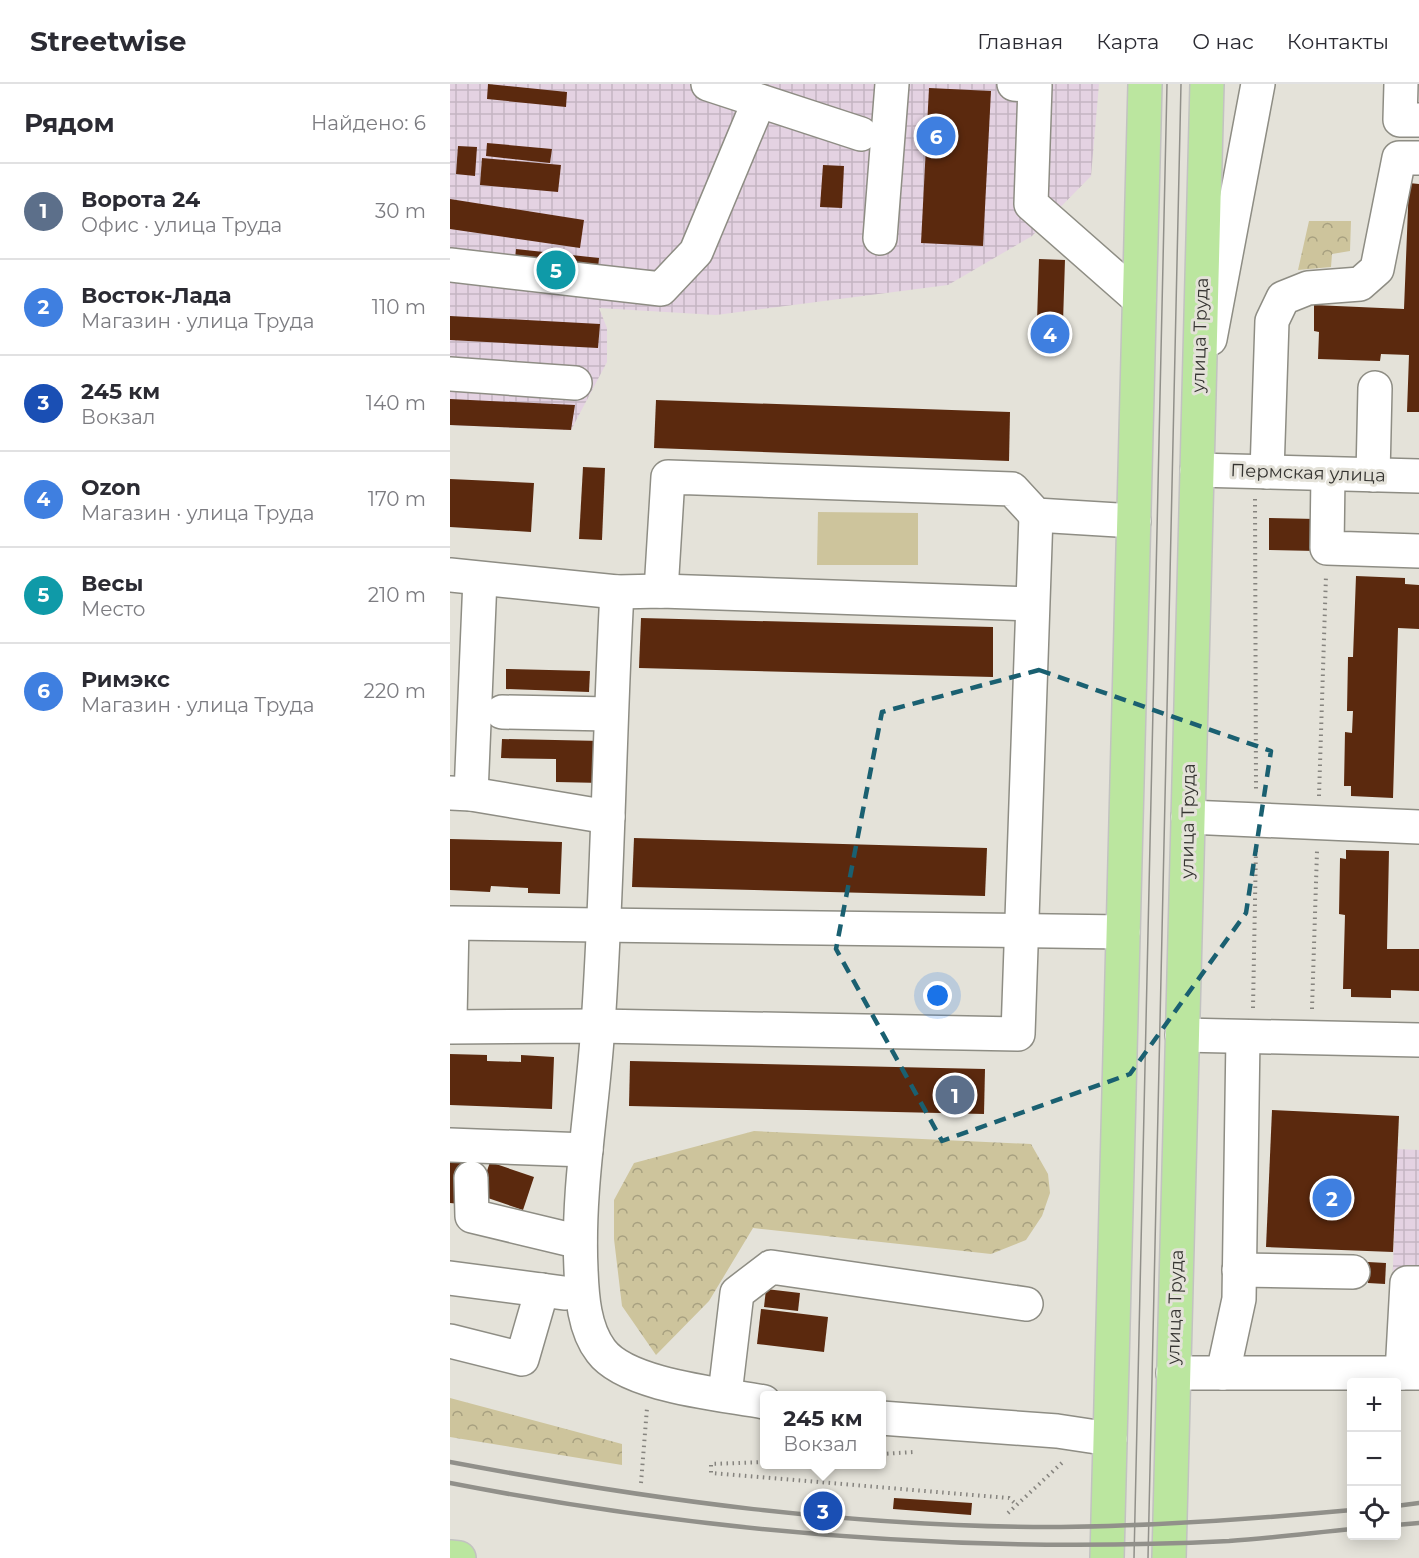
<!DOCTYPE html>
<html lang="ru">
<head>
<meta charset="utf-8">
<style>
	body { margin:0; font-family:Montserrat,sans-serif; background:#f7f7f7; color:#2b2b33 }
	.controls { position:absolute; right:18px; bottom:18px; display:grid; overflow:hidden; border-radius:6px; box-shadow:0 3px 15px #0003 }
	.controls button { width:54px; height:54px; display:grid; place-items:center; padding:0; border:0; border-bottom:2px solid #e1e1e2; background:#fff; color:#2b2b33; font:30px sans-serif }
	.you { position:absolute; left:488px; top:912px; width:21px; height:21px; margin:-15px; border:4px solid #fff; border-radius:50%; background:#1a73e8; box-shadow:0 0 0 9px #1a73e833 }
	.badge { display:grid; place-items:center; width:39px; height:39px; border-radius:50%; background:#b45309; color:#fff; font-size:20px; font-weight:700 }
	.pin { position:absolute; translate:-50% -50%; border:3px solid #fff; box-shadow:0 2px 6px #0006 }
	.popup { position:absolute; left:310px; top:1307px; width:126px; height:78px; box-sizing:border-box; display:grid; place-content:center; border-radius:6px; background:#fff; filter:drop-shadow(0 2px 4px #0005); font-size:20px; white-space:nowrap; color:#7c7c81 }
	.popup b { font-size:22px; color:#2b2b33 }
	.popup::after { content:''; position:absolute; left:50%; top:100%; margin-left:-12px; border:12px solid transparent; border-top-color:#fff }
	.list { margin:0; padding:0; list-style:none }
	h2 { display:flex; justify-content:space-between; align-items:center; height:78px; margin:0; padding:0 24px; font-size:26px }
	h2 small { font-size:20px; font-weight:400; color:#7c7c81 }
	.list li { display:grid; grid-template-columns:39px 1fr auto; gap:18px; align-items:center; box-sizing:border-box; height:96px; padding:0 24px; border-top:2px solid #e1e1e2 }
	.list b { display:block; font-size:22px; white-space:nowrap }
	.list p { margin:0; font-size:20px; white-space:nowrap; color:#7c7c81 }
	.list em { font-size:20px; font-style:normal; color:#7c7c81 }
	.icon { flex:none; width:33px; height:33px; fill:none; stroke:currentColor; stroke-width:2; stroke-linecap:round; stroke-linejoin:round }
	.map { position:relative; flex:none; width:969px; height:1474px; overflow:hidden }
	header { display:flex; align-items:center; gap:36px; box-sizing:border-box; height:84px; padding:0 30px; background:#fff; border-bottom:2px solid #e1e1e2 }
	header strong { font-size:28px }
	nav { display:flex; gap:33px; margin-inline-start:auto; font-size:21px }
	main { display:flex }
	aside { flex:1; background:#fff }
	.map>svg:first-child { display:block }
</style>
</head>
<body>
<header>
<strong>Streetwise</strong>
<nav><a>Главная</a><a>Карта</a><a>О нас</a><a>Контакты</a></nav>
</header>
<main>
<aside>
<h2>Рядом<small>Найдено: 6</small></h2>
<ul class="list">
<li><span class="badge" style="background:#5c6f8a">1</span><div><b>Ворота 24</b><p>Офис · улица Труда</p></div><em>30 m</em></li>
<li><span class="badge" style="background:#3f7fe0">2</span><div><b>Восток-Лада</b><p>Магазин · улица Труда</p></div><em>110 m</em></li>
<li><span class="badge" style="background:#1a4fb4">3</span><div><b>245 км</b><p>Вокзал</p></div><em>140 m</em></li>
<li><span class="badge" style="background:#3f7fe0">4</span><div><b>Ozon</b><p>Магазин · улица Труда</p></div><em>170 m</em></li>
<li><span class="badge" style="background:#0f9aa8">5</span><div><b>Весы</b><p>Место</p></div><em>210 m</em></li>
<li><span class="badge" style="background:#3f7fe0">6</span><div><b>Римэкс</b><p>Магазин · улица Труда</p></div><em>220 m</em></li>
</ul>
</aside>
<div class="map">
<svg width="969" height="1474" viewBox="0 0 969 1474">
	<defs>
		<pattern id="industrial-grid" width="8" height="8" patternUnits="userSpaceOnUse" patternTransform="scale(1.5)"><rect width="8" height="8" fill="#e4d2e2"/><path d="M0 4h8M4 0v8" fill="none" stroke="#c4b5c2"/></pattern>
		<pattern id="forest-crowns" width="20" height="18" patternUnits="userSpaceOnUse" patternTransform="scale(1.5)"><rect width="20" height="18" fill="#cdc49c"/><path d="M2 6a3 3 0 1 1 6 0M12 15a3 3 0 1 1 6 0" fill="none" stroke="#a7a080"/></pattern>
	</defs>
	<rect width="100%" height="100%" fill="#e4e2d9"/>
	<g fill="url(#industrial-grid)">
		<path d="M0,0h649l-8,92 -59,60 -84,49 -232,30 -117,-7 8,20v34l-36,68 -121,-5z"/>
		<path d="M947,1065l22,1v232h-30z"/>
	</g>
	<g fill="url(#forest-crowns)">
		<path d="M859,137h42l-1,30 -18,3 -1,13 -33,3z"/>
		<path d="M304,1047l277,13 17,30 2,19 -8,23 -16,24 -35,14 -238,-26 -44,73 -53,54 -34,-49 -8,-67v-39l20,-37z"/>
		<path d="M0,1314l172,46v21l-172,-28z"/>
	</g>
	<path fill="#cdc49c" d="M368,428l100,1v52h-101z"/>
	<g fill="#5b290e">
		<path d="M38,0l79,8 -1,15 -79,-8z"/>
		<path d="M479,4l62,3 -8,155 -62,-3z"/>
		<path d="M37,59l65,6 -2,14 -64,-7z"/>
		<path d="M8,62l19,1 -2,29 -19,-2z"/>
		<path d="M32,74l79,7 -3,27 -78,-7z"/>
		<path d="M373,81l21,1 -2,42 -22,-1z"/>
		<path d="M959,99l10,1v228h-12l2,-57 -28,-1 -1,7 -62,-2 1,-27 -5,-1v-26l90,4z"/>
		<path d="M0,115l134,21 -4,28 -130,-19z"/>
		<path d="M66,165l83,9 -3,33 -83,-9z"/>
		<path d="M589,175l26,1 -3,93 -26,-1z"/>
		<path d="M0,232l150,8 -2,24 -148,-8z"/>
		<path d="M0,315l125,6 -4,25 -121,-5z"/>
		<path d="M206,316l354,12 -1,49 -355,-13z"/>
		<path d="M133,383l22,1 -3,72 -23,-1z"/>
		<path d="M0,395l84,4 -3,49 -81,-5z"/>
		<path d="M819,434l47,1v32l-47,-1z"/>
		<path d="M906,492l49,2v6l14,1v44l-21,-1 -5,170 -42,-2v-10h-7l1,-54 7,1 1,-22h-6l1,-54h5z"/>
		<path d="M191,534l352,9v50l-354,-9z"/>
		<path d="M56,585l84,2 -1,21 -83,-3z"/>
		<path d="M52,655l100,2v42l-46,-1v-23l-55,-1z"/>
		<path d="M184,754l353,10 -2,48 -353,-9z"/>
		<path d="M0,755l112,3 -2,52 -32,-1v-5l-37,-2 -1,6 -40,-2z"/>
		<path d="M896,766l43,1 -2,98h32v42l-28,-1v8l-40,-1v-8h-8l2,-74 -6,-1 1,-56 6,1z"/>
		<path d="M0,970l37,1v6l34,1v-7l33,2 -2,52 -102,-4z"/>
		<path d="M180,977l355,8 -1,45 -355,-8z"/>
		<path d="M822,1026l127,6 -6,136 -127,-5z"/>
		<path d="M0,1078h13l-2,42 -11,-1z"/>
		<path d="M40,1078l44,15 -11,33 -44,-15z"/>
		<path d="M918,1178l18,1 -1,21 -17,-1z"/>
		<path d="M316,1205l34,4 -2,18 -34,-4z"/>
		<path d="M311,1225l67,8 -4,35 -67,-8z"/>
		<path d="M444,1414l78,5 -1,12 -78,-6z"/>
	</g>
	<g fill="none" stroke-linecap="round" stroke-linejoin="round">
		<defs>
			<g id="minor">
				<path d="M258,0l153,50"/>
				<path d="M564,0l21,2 -4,118 108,95"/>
				<path d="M951,0l-1,36h19"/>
				<path d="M430,154l12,-154"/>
				<path d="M0,181l211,24 35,-37 63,-151"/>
				<path d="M760,255l48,-255"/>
				<path d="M0,290l125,9"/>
				<path d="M747,386l222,6"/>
				<path d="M817,388l5,-151 11,-23 25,-10 52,-4 17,-15 22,-111h20"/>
				<path d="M878,390l-1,74 92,3"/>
				<path d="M923,391l2,-87"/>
				<path d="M0,491l167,17 44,-1 371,13"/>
				<path d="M211,507l7,-114 344,12 24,26 98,6"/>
				<path d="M167,508c-8,144 -9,289 -19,433 -5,82 -21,163 -17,245 1,26 3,59 20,81 26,35 121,43 163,51"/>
				<path d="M52,628l108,2"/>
				<path d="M0,709l21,1 137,23"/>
				<path d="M21,710l9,-215"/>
				<path d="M738,733l231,10"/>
				<path d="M0,935l2,-96 671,9"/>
				<path d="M0,943l148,-1 420,8 18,-519"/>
				<path d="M732,951l237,5"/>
				<path d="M0,1061l136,5"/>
				<path d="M21,1094l1,38 108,26"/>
				<path d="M789,1186l114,2"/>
				<path d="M0,1194l114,15"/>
				<path d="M0,1257l72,18 20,-69"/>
				<path d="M723,1289h246"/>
				<path d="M773,1289l16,-74 4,-262"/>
				<path d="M952,1289l5,-90h12"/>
				<path d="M275,1310l12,-101 34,-26 255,37"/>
				<path d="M431,1334l176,13 53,8"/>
			</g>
			<g id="major">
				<path d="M0,1473l9,1"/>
				<path d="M657,1474l38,-1474"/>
				<path d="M719,1474l38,-1474"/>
			</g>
		</defs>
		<use href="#minor" stroke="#8e8d84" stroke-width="36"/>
		<use href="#major" stroke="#c2c2c1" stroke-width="36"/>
		<g stroke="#86847f" stroke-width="4" stroke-dasharray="1.5 4.5" stroke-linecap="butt">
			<path d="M805,415l1,293"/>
			<path d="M869,712l7,-221"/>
			<path d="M803,924l3,-161"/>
			<path d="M862,925l5,-158"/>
			<path d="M431,1370l33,-2"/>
			<path d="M314,1378l-53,2v9l298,25 8,7"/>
			<path d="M191,1399l6,-75"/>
			<path d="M558,1429l56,-52"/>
		</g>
		<use href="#minor" stroke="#fff" stroke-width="33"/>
		<use href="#major" stroke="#bbe69f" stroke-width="33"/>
		<g stroke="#91908a" stroke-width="1.5">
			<path d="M684,1474l33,-1474"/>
			<path d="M698,1474l33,-1474"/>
		</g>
		<g stroke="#91908a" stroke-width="4.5">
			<path d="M0,1378c201,38 405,66 611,65 97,-1 193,-8 291,-17"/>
			<path d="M0,1399c257,50 518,71 779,58 41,-3 82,-8 123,-12"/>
			<path d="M946,1422l23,-3"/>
			<path d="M946,1441l23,-2"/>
		</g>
	</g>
	<path fill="none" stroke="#1a6071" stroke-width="4.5" stroke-dasharray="12 8" stroke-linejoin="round" d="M589,586l232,81 -25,162 -116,161 -188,67 -106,-192 46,-237z"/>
	<g text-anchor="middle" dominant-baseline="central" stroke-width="6" stroke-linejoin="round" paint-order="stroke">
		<g font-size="18" fill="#353431" stroke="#e4e2d9">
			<text transform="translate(750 251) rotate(-88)">улица Труда</text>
			<text transform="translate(858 389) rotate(2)">Пермская улица</text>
			<text transform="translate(738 737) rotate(-89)">улица Труда</text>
			<text transform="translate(725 1223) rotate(-88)">улица Труда</text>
		</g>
	</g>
</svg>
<div class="controls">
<button>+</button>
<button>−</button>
<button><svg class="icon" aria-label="locate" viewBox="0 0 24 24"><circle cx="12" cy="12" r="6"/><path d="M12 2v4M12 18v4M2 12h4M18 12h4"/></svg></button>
</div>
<div class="you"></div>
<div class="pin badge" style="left:505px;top:1011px;background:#5c6f8a">1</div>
<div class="pin badge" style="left:882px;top:1114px;background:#3f7fe0">2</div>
<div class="pin badge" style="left:373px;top:1427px;background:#1a4fb4">3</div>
<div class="popup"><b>245 км</b>Вокзал</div>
<div class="pin badge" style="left:600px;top:250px;background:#3f7fe0">4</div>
<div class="pin badge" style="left:106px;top:186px;background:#0f9aa8">5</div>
<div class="pin badge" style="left:486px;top:52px;background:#3f7fe0">6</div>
</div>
</main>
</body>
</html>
